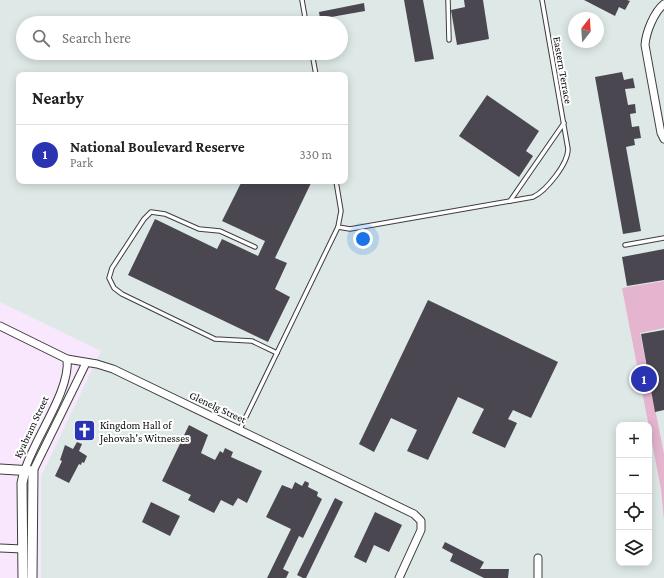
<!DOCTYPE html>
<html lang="en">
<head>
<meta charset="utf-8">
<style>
	body { margin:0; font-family:"Crimson Pro",serif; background:#f6f6f6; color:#222 }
	.controls { position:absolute; right:12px; bottom:12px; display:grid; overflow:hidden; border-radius:8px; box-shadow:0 2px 10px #0003 }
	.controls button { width:36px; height:36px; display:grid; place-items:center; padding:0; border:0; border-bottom:1px solid #e0e0e0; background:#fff; color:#222; font:20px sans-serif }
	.compass { position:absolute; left:568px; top:12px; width:36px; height:36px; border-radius:50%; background:#fff; box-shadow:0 2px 10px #0003; rotate:17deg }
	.you { position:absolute; left:363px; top:239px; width:14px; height:14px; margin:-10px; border:3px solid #fff; border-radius:50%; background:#1a73e8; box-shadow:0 0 0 6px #1a73e833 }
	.badge { display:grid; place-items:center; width:26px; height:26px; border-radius:50%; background:#2a33b1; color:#fff; font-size:13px; font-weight:700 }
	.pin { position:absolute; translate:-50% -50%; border:2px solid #fff; box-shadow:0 1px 4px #0006 }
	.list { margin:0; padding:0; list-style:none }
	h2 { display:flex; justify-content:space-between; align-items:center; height:52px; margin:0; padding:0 16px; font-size:17px }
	h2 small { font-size:13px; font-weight:400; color:#767676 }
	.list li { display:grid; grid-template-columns:26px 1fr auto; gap:12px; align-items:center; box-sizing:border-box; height:60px; padding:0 16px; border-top:1px solid #e0e0e0 }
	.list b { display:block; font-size:15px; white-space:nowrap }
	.list p { margin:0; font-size:13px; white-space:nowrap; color:#767676 }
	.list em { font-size:13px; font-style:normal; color:#767676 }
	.icon { flex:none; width:22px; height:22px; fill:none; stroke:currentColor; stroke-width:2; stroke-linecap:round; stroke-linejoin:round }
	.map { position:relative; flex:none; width:664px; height:578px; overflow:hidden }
	.search { position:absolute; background:#fff; box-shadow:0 2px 10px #0003; left:16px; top:16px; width:332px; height:44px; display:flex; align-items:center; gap:10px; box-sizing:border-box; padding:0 14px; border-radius:22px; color:#767676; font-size:15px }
	.panel { position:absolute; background:#fff; box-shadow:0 2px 10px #0003; left:16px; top:72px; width:332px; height:112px; border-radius:8px }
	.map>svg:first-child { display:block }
</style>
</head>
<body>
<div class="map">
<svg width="664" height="578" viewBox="0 0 664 578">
	<rect width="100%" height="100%" fill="#f9e7fe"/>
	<path fill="#dee9e7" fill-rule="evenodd" d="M0,0h664v578h-623v-102l60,-125 -101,-49zM574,18h24v24h-24zM23,23h318v30h-318zM19,75h326v106h-326zM619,425h30v138h-30z"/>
	<path fill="#e5b4ce" d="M664,281v47l-24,5 24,121v66l-3,-31 -39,-201z"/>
	<g fill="#4b4751">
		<path d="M404,0h19l11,59 -19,3z"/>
		<path d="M464,0h19l6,39 -32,6 -6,-35 14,-3z"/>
		<path d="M584,0h43l3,1 -5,9 -6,-3 -4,9z"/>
		<path d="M364,3l1,8 -45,8 -1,-7z"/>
		<path d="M622,72l2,8 9,-2 2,10 -10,1 3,16 7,-1 1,9 -6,1 2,13 7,-1 2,12 -7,1 1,6 -9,2 15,84 -18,3 -28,-157z"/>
		<path d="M487,95l52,36 -13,20 7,5 -14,21 -60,-41z"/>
		<path d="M242,181h70l-37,77 12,5 -12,26 15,8 -22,45 -140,-67 27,-56 62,30 5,-10 36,17 7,-15 -43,-20z"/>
		<path d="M664,249v31l-37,6 -5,-29z"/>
		<path d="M428,300l130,62 -27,56 -18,-8 -5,9 9,4 -12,25 -33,-15 12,-24 -26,-12 -30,63 -21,-9 10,-21 -26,-12 -17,34 -15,-8z"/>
		<path d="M664,330v80l-9,2 -14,-78z"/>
		<path d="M189,425l19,10 -7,18 14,7 5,-9 3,2 2,-5 8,4 -2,5 31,14 -15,32 -9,-5 -5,8 -12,-6 -7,13 -26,-13 3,-5 -29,-14z"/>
		<path d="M77,442l5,2 -3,7 8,5 -3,7 -2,-1 -1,3 -2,-1 -10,19 -14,-7 7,-15 -2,-1 5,-15 8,4z"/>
		<path d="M305,481l4,2 -1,4 10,5 -1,4 5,3 -19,39 -4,-2 -16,33 6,3 -3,6h-19l24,-49 -25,-12 16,-32 10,4 3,-7 7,4z"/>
		<path d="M335,498l8,4 -37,76h-3l-6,-3z"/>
		<path d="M151,502l29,14 -10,20 -28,-14z"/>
		<path d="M375,512l27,13 -13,27 -15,-7 -8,18 -12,-6z"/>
		<path d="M445,542l39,20 -4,7h29l-1,9h-24l-34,-17 3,-7 -11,-6z"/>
	</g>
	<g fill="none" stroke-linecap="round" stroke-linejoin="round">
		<defs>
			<g id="service">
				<path d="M302,0l4,23"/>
				<path d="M448,0l1,40"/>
				<path d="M312,53l4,22"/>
				<path d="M336,181l5,30 -3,16 12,2 183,-32c13,-6 35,-33 35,-48l-26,-149"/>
				<path d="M510,201l54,-78"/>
				<path d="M625,245l39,-7"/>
				<path d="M255,247l-35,-16 -21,-2 -34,-15 -14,-2 -7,7 -32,49 -3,10 5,10 8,6 93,45 37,2 25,12"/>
				<path d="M240,429l98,-202"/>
			</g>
			<g id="minor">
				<path d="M664,4c-10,8 -18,28 -19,41l16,88 3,6"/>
				<path d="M0,326l67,33 30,5 16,5 301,145 7,7v9l-22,48"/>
				<path d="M25,470c9,-31 46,-80 42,-111"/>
				<path d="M33,471l53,-108"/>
				<path d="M0,548l23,1"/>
				<path d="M538,578v-20"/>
			</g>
			<g id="tertiary">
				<path d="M0,469l33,2 -1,107"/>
				<path d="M23,578l-1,-95 3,-13"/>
			</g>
		</defs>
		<use href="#service" stroke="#3d3d3d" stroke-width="5.5"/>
		<use href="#minor" stroke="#3d3d3d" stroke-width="9"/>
		<use href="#tertiary" stroke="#3d3d3d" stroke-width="11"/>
		<use href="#service" stroke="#fff" stroke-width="3.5"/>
		<use href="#minor" stroke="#fff" stroke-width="7"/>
		<use href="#tertiary" stroke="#fff" stroke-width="9"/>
	</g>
	<defs>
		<symbol id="church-square" viewBox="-11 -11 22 22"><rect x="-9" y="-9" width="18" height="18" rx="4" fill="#2a33b1" stroke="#fff"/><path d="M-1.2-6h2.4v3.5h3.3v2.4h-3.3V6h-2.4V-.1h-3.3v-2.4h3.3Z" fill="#fff"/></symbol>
	</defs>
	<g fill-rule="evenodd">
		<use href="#church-square" x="72" y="418" width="25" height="25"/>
	</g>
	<g text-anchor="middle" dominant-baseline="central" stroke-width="4" stroke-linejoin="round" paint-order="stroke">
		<g font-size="11" fill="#0a0a0a" stroke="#fff">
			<text transform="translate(563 70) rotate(80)">Eastern Terrace</text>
			<text transform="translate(218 407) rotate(25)">Glenelg Street</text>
			<text transform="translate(31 427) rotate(-65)">Kyabram Street</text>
		</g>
		<g font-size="11" fill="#0a0a0a" stroke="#fff" text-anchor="start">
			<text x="100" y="425">Kingdom Hall of<tspan x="100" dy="13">Jehovah's Witnesses</tspan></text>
		</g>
	</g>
</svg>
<div class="controls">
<button>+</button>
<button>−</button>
<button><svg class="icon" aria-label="locate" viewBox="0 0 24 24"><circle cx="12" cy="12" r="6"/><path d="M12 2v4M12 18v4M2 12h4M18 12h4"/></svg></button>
<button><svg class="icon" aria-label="layers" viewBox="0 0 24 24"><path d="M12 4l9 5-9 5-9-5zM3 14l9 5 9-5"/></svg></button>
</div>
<svg class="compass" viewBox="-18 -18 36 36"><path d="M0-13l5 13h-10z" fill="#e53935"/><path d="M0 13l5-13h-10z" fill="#767676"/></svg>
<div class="you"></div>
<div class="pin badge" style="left:644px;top:379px">1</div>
<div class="search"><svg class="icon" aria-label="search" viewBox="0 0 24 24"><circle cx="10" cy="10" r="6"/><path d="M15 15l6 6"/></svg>Search here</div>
<section class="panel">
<h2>Nearby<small></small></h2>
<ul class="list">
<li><span class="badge">1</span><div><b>National Boulevard Reserve</b><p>Park</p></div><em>330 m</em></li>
</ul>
</section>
</div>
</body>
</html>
